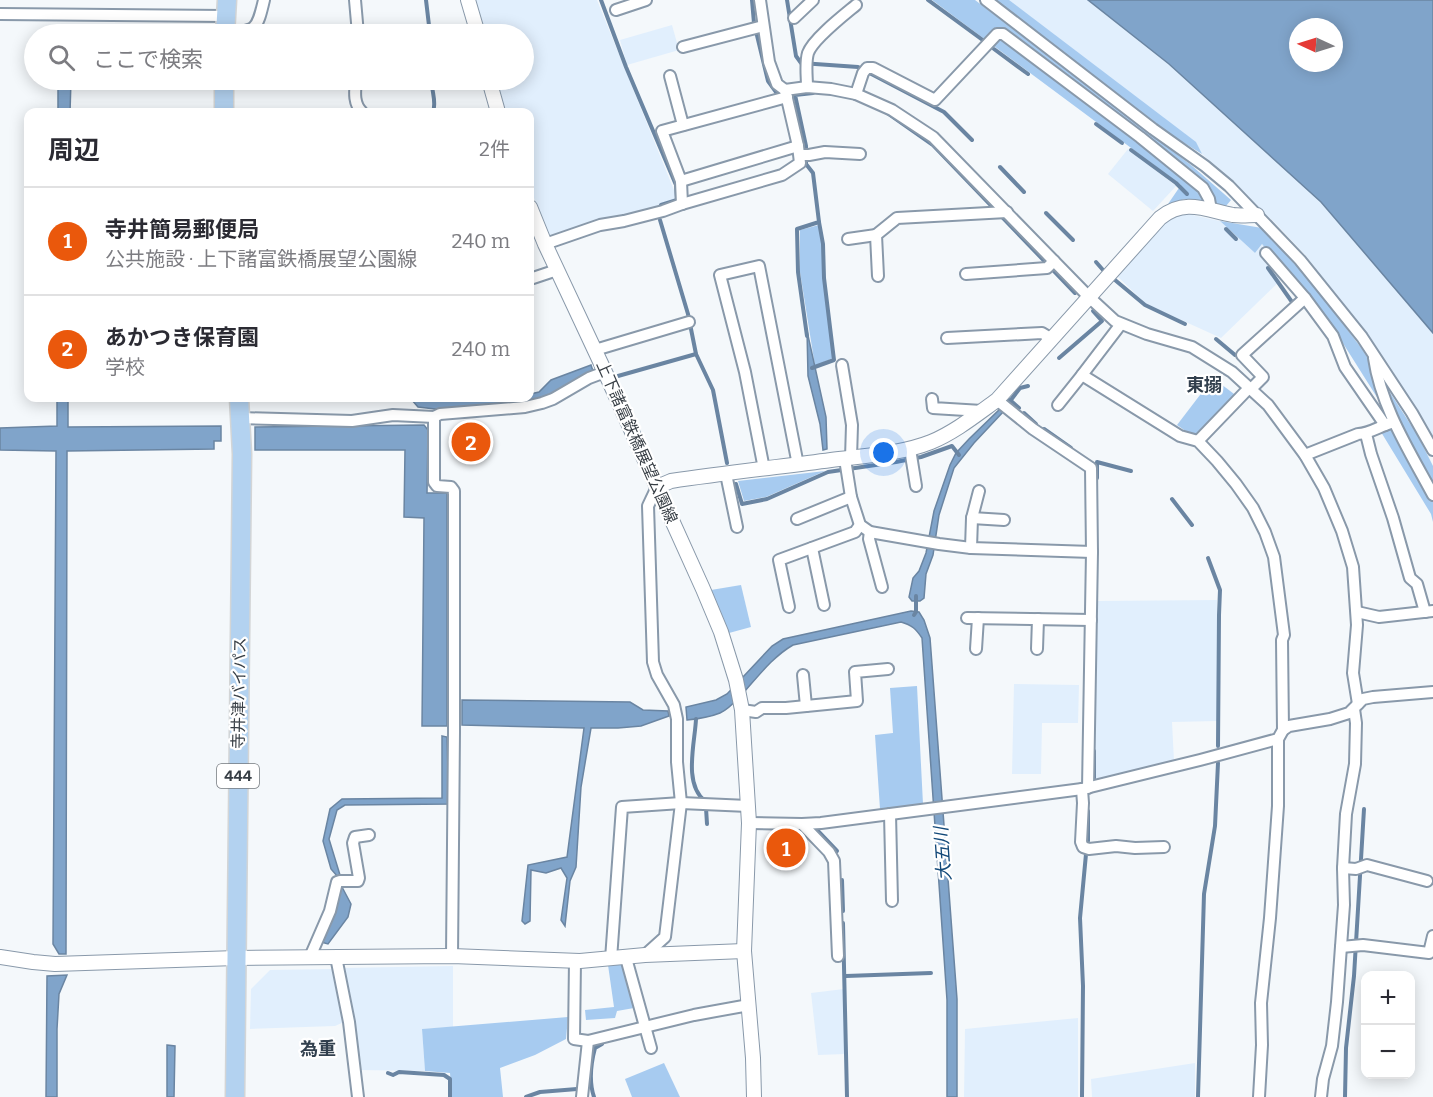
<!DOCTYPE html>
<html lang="ja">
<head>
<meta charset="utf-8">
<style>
	body { margin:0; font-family:Bitter,"Noto Sans JP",serif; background:#f7f7f7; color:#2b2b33 }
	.controls { position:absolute; right:18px; bottom:18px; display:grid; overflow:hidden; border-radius:12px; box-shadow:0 3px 15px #0003 }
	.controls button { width:54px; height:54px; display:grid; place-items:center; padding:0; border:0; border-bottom:2px solid #e1e1e2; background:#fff; color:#2b2b33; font:30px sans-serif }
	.compass { position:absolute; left:1289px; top:18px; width:54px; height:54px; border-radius:50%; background:#fff; box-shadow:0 3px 15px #0003; rotate:274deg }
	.you { position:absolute; left:884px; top:453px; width:21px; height:21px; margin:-15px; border:4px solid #fff; border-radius:50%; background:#1a73e8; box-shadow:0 0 0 9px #1a73e833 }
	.badge { display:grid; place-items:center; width:39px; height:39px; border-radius:50%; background:#ea580c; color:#fff; font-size:20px; font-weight:700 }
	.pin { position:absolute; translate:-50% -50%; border:3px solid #fff; box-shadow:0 2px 6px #0006 }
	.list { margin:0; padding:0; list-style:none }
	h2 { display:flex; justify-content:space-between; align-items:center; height:78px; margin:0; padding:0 24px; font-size:26px }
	h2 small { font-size:20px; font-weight:400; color:#7c7c81 }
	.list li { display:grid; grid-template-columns:39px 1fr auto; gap:18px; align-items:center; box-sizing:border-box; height:108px; padding:0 24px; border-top:2px solid #e1e1e2 }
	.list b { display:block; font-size:22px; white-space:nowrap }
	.list p { margin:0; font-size:20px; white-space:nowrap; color:#7c7c81 }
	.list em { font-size:20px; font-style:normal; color:#7c7c81 }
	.icon { flex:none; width:33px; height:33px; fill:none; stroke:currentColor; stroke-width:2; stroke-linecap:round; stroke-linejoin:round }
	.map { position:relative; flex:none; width:1433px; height:1097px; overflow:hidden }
	.search { position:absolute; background:#fff; box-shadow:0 3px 15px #0003; left:24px; top:24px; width:510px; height:66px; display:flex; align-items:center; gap:15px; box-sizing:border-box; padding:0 21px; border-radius:33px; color:#7c7c81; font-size:22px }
	.panel { position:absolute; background:#fff; box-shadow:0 3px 15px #0003; left:24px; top:108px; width:510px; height:294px; border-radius:12px }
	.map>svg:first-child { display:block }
</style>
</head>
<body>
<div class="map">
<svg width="1433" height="1097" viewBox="0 0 1433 1097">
	<rect width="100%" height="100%" fill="#f4f8fb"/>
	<g fill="#e1effd" fill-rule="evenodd">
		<path d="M475,0h122l81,200 -45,13 -34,6 -51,17 -18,-49v-75h-25l-9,-32h28v-46h-40z"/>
		<path d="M993,0h440v442l-44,-77 -82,-108 -31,-33 -74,-70 -29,-18zM1298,27h36v36h-36z"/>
		<path d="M672,25l7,25 -52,15 -7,-25z"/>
		<path d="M1128,149l48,37 -23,25 -45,-37z"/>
		<path d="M1188,214l32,7 35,32 7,-9 25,30 -66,64 -75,-34 -30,-29 56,-59z"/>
		<path d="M1217,600v121l-45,1 2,39 -80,20 4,-180z"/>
		<path d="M1014,684l65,1 -1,38h-36l-1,51h-29z"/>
		<path d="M453,966v61l-31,2 3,42 -65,-1 -8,-54 -10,-48z"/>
		<path d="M333,969l11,53 -9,4 -85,3 1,-40 19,-19z"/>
		<path d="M844,989l1,65 -27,1 -7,-62z"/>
		<path d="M1078,1018v79h-114l1,-68z"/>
		<path d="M1195,1063v34h-103l-1,-18z"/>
	</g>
	<g fill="#a7cbf0">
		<path d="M932,0h43l216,165 40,35 -5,6 -41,-7 -17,5 13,-19z"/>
		<path d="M993,0h16l187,142 6,12 -29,-18z"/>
		<path d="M1220,221l42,7 51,56 49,65 56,87 15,30v56l-2,-8 -50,-82 21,-5 -17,-17 -51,-81 -72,-85 -7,9z"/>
		<path d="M819,225l3,18 1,37 10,78 -18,8 -15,-94v-42z"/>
		<path d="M1213,378l25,19 -41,42 -20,-14z"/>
		<path d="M825,471l-59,26 -22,4 -6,-20z"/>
		<path d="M741,585l10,42 -22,6 -18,-43z"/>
		<path d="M917,686l6,118 -43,5 -5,-74 18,-2 -3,-45z"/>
		<path d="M608,965h14l12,43 -17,3 -2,7 -29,2 -1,-10 29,-3z"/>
		<path d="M568,1017l-2,22 -31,16 -35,13 3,29h-51l-2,-24 -25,-2 -3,-42z"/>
		<path d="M664,1063l16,34h-48l-7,-18z"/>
	</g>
	<g fill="#80a4ca" stroke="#6a85a2" stroke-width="1.5" fill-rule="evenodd">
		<path d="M1088,0h345v333l-112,-131 -152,-138zM1298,27h36v36h-36z"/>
		<path d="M58,80h13l-1,32h-12z"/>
		<path d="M807,331l19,86 1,32 -4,1 -3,-26 -12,-48z"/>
		<path d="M591,365l2,6 -44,24 -23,7 -91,7 -17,-2 -7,-8v-1h9l2,2 108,-2v-4l9,-2 12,-12z"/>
		<path d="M57,398h11v29l153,-1v15h-7v8l-147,2 -1,503h-7l-6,-10 3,-493 -56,-1v-22l57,-2z"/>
		<path d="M1000,409l4,2 -30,32 -20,25 -15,47 -6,40 -7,19 -2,24 -4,3h-8l-3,-4 4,-19 6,-7 7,-18 8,-42 16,-46 6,-12 13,-14z"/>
		<path d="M424,425l4,5 -1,63h20v233h-25l2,-208 -20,-1 1,-67h-150v-23z"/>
		<path d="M911,611l8,1 5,8 6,18 27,361v98h-10v-97l-25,-362c-6,-9 -10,-13 -21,-16l-108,23c-19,11 -33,29 -48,46 -7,7 -15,18 -25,22 -10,4 -22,6 -33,7l-1,-13 30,-7 11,-6 45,-48 11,-7z"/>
		<path d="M462,700l168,2 13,8 25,1 1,5 -28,10 -23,2h-27l-10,59 -5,80 -6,14 -5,45 -4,-6 6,-42 -6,-10 -15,5 -15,-3 -1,51 -5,3 -3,-3 6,-56 39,-8 17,-129 -122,-3z"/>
		<path d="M442,736l5,1 2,67 -104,1 -8,5 -8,29 11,36 -3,1 -6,-7 -8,-28 7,-32 12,-10 100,-1z"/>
		<path d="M342,887l9,17 -3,13 -20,27 -7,-2 15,-30 4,-24z"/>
		<path d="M67,975l-8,19 -2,35v68h-11l1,-121z"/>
		<path d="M167,1045l8,1 -1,51h-7z"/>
	</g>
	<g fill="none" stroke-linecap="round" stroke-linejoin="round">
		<g stroke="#6a85a2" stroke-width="4">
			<path d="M426,0l4,34"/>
			<path d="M601,0l25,67 50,118 1,15 -16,5"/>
			<path d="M752,0l2,23 14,58 8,11"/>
			<path d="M787,0l9,56 5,7 57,4 86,45 28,28"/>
			<path d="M928,0l56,41"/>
			<path d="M994,49l34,25"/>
			<path d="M432,80c-1,12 5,20 1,32"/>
			<path d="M886,112l47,33 142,148"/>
			<path d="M1096,124l26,19"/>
			<path d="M1131,150l45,33 11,11"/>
			<path d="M1000,167l24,25"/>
			<path d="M1046,213l27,27"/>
			<path d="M660,220l28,94 8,40 17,36 14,73"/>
			<path d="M1226,229l10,10"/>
			<path d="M1096,262l7,8"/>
			<path d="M1268,268l24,34"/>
			<path d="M1115,280l30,25 40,19"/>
			<path d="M807,336l-9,-64 -1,-43 22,-7 -6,-49 -7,-9v-18l-11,-51 18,-2"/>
			<path d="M1216,339l19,16"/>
			<path d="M1059,358l43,-37 -9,-10"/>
			<path d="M812,368l22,-8 -10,-82 -1,-34 -4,-22"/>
			<path d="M618,376l78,-22"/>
			<path d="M1010,400l9,8"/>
			<path d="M1007,405l13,-17 8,-2"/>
			<path d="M1024,413l12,11"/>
			<path d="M1044,429l27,19"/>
			<path d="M1097,478v-16l34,9"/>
			<path d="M736,484l6,20 25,-5 61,-27 68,-10 25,-5 31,-11 7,9"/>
			<path d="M1172,499l20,26"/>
			<path d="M1208,558l12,32 -1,25 -1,131"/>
			<path d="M914,615l2,-3v-16"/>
			<path d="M696,719c-1,24 -13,65 9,82"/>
			<path d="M1094,778v-27"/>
			<path d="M706,808l1,16"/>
			<path d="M1088,811v30"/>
			<path d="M818,831l19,20"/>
			<path d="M842,880l1,31"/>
			<path d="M843,923l4,174"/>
			<path d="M846,976l85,-3"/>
			<path d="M388,1073l5,2 6,-3 45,3 6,4v18"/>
			<path d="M526,1097l14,-5 37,-3"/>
			<path d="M594,1097c-5,-15 -3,-34 1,-49l7,-4"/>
			<path d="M1082,1097l1,-111 -3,-68 6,-64"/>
			<path d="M1198,1097l6,-203 11,-68 3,-63"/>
			<path d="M1345,1097l1,-49 8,-72 10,-167"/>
		</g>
		<defs>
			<g id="minor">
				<path d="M355,0l3,34"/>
				<path d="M986,0l167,129 52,37 24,20 71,74 62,77 50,76 21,37"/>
				<path d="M616,10l30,-10"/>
				<path d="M0,14l225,2"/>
				<path d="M794,18l19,-18"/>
				<path d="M225,32c31,0 32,-2 39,-32"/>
				<path d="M683,47l80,-21"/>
				<path d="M670,76l13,49"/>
				<path d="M356,80c-1,11 -3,23 6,32"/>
				<path d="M807,87c0,-11 -2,-24 1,-34 5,-14 36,-38 48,-48"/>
				<path d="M785,90l22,-3 24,2 25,5 36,16 41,27 156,160 26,24 32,13 45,13 40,25 36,33 37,50 19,33 18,43 11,36 4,58 -4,48 5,31"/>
				<path d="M856,94l7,-21 4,-5h6l62,32 62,-66h6l137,103 63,51 6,11 2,11"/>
				<path d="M800,155h9l16,-3 35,2"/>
				<path d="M681,181l117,-35"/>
				<path d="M682,204l-1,-23 -19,-50 125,-34"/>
				<path d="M848,239l28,-4"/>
				<path d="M545,244l55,-19 24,-4 39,-10 19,-7 100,-29 18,-12 -2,-17 -13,-56 -8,-6 -8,-22 -9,-62"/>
				<path d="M1266,253l39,45 28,38 12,31 40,58"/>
				<path d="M966,274l81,-6 7,-7"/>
				<path d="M878,276l-2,-41 21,-17 110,-6"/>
				<path d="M530,279l27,-9"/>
				<path d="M1121,324l-39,51 98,61 18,5 19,20 19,23 17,24 12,24 9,25 10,78 -2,5 1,90"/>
				<path d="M947,338l95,-5 10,6"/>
				<path d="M595,350l94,-28"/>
				<path d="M1374,358c7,49 36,94 59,137"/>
				<path d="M842,365l10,60 -1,33"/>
				<path d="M932,399l1,9 49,3"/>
				<path d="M997,400l36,29 58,39 1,84 -4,236"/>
				<path d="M1058,405l24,-30"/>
				<path d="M434,417v65l3,4 14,1 3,4v241l-2,224"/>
				<path d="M240,418l112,3 41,-6 41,2 6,-3 85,-7 17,-4 11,-4 36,-21 16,-6"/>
				<path d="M1366,434l5,20 22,64 17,60 7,6 8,28"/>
				<path d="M1198,441l51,-53 4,-1 10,-10 -21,-22 63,-57"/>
				<path d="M910,449l6,37"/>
				<path d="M1305,455l53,-21c11,0 22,-8 33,-11"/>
				<path d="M845,459l6,38 9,28 10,7 69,12 32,4 121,4"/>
				<path d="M764,469l-19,-97 -25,-97 39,-9 39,199"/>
				<path d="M726,474l11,53"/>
				<path d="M972,518l32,2"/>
				<path d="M797,519l54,-22"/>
				<path d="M870,532l-1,7 13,48"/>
				<path d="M812,548l12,57"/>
				<path d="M971,548l1,-30 7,-27"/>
				<path d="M789,607l-10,-47 76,-28 5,-7"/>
				<path d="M1357,612l22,5 54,-6"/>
				<path d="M967,618l124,2"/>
				<path d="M976,649l2,-31"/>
				<path d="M1037,649l1,-30"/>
				<path d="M803,675l3,31"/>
				<path d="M742,710l14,2 6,-4h24l71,-7 -2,-29 33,-3"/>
				<path d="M1082,789l1,14 -2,39 2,5 6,2 27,-3 19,2 29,-1"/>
				<path d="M890,814l2,87"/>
				<path d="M749,823l53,1 19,-1 261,-34 118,-29 78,-21 5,-9 6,-4 41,-7 19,-6 14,-14 10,-2 60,-5"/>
				<path d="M802,824l27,28 5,9 4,95"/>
				<path d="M1343,868l13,1 11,-4 60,16"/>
				<path d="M1341,947l22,-2 66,8 4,-17"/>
				<path d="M645,955l20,-18 16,-134 -4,-41v-43l-3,-14 -17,-30 -4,-13 -5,-156 9,-19"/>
				<path d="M310,957l20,-46 7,-29 3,-1h18l1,-3 -6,-35 2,-6 14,-2"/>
				<path d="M336,957l13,65 9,75"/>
				<path d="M626,958l25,90"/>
				<path d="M611,959l11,-152 59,-4 67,3"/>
				<path d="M575,961l-1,78 14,2"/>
				<path d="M582,1097l6,-56 106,-26 55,-10"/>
				<path d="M1259,1097l3,-52 -1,-42 9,-85 8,-112v-67"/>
				<path d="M1321,1097l2,-18 9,-33 5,-44 7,-97 -1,-37 3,-54 9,-50 1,-41 -2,-14"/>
			</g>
			<g id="tertiary">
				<path d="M468,0l10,34"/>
				<path d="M489,80l9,32"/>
				<path d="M530,207l15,37 60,128 98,217 18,43 15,48 6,30 7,113 -5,128 9,107 1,39"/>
				<path d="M657,487l14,-6c54,-8 107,-14 160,-21 32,-4 70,-6 100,-18 24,-10 45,-27 66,-42l163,-182c25,-20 46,-8 73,-3 8,1 16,0 24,0"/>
				<path d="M0,957l33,5 22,2 181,-6 216,-2 128,5 65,-6 99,-4"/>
			</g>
			<g id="trunk">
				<path d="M225,34l2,-34"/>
				<path d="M224,80v32"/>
				<path d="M235,1097l7,-643 -3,-56"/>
			</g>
		</defs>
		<use href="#minor" stroke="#8999aa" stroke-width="14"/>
		<use href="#tertiary" stroke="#8999aa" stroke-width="16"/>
		<use href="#trunk" stroke="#d3d5d6" stroke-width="21"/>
		<use href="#minor" stroke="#fff" stroke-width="10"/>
		<use href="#tertiary" stroke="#fff" stroke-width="14"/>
		<use href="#trunk" stroke="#b3d2f0" stroke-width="18"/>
	</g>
	<g text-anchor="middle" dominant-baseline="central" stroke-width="4.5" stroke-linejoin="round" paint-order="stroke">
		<rect fill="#fff" stroke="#73787d" stroke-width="1.5" x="217" y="764" width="42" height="24" rx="4.5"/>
		<g font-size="15" font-weight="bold" fill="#373e45">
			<text x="238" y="776">444</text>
		</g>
		<g font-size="16" fill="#373e45" stroke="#fff">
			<text transform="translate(637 442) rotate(66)">上下諸富鉄橋展望公園線</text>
			<text transform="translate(239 693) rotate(-89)">寺井津バイパス</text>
		</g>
		<g font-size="18" font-weight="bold" fill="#32404e" stroke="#fff">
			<text x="1204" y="385">東搦</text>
			<text x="318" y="1049">為重</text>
		</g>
		<g font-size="18" font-style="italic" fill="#134979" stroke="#fff">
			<text transform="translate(943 854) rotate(-94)">大五川</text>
		</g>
	</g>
</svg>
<div class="controls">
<button>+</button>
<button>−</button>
</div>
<svg class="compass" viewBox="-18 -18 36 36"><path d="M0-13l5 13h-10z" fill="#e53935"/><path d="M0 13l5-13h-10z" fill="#7c7c81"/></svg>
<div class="you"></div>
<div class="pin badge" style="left:786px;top:848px">1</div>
<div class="pin badge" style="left:471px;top:442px">2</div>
<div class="search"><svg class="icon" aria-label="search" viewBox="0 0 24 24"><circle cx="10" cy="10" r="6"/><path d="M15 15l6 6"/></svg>ここで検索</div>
<section class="panel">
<h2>周辺<small>2件</small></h2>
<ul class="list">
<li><span class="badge">1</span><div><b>寺井簡易郵便局</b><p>公共施設 · 上下諸富鉄橋展望公園線</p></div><em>240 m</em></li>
<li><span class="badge">2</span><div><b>あかつき保育園</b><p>学校</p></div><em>240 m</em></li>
</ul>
</section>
</div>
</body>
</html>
